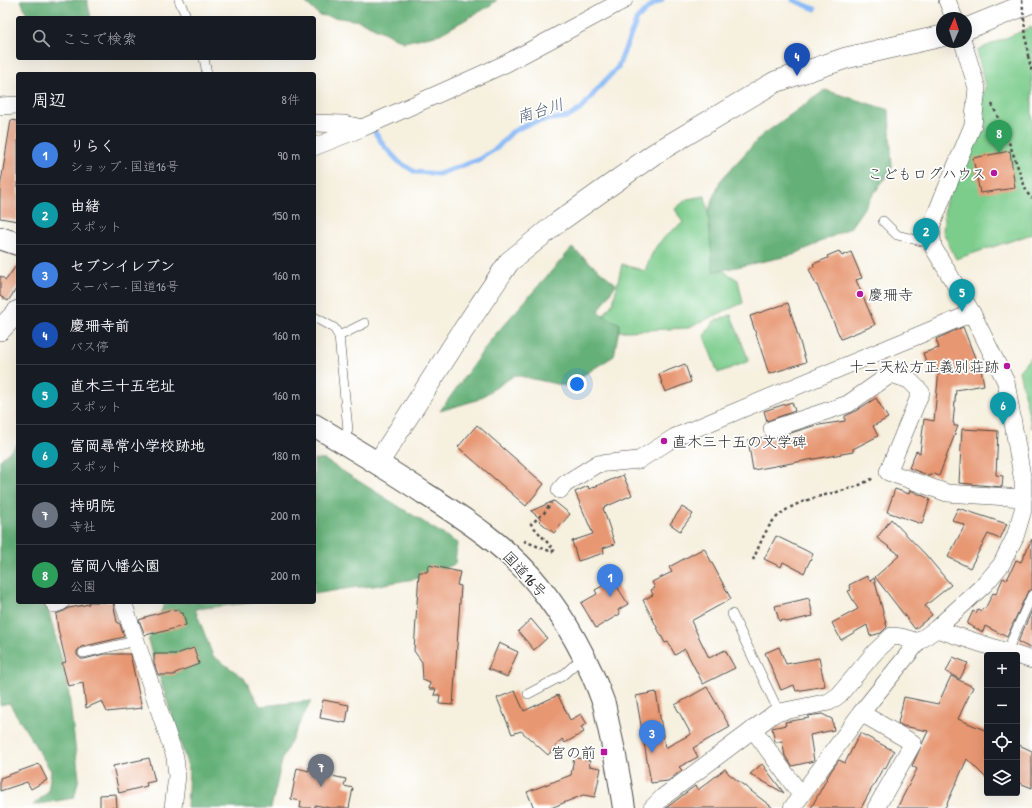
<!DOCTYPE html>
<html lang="ja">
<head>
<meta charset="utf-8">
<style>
	body { margin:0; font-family:"Patrick Hand","Klee One",sans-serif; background:#242831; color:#f1f3f6 }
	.controls { position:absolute; right:12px; bottom:12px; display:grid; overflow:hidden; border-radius:4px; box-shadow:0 4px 16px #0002 }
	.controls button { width:36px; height:36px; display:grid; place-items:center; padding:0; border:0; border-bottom:1px solid #363941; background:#171b24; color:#f1f3f6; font:20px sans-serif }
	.compass { position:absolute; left:936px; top:12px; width:36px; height:36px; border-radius:50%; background:#171b24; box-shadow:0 4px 16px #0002; rotate:3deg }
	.you { position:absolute; left:577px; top:384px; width:14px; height:14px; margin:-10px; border:3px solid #fff; border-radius:50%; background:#1a73e8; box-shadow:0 0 0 6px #1a73e833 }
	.badge { display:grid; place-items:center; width:26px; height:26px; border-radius:50%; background:#d690ce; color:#fff; font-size:13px; font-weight:700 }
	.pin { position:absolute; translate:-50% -33px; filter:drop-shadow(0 1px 2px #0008) }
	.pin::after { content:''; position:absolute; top:21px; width:14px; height:12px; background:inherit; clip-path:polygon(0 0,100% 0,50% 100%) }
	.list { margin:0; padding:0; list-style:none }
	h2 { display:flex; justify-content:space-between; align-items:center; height:52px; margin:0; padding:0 16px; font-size:17px }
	h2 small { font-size:13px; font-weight:400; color:#9ea1a6 }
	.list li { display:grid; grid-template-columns:26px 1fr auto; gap:12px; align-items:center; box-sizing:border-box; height:60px; padding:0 16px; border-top:1px solid #363941 }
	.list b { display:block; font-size:15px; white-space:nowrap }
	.list p { margin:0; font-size:13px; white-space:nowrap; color:#9ea1a6 }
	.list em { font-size:13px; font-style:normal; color:#9ea1a6 }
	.icon { flex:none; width:22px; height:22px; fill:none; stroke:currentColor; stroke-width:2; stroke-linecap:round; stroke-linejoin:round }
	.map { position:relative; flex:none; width:1032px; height:808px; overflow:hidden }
	.search { position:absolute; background:#171b24; box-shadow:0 4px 16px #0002; left:16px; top:16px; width:300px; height:44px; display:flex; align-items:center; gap:10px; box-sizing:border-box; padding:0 14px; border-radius:4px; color:#9ea1a6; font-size:15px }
	.panel { position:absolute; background:#171b24; box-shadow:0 4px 16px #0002; left:16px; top:72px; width:300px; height:532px; border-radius:4px }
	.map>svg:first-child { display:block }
</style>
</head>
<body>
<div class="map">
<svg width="1032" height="808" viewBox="0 0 1032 808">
	<rect width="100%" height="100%" fill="#fff"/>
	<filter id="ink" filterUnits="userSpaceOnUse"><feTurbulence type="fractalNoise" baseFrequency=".025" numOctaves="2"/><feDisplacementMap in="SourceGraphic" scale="8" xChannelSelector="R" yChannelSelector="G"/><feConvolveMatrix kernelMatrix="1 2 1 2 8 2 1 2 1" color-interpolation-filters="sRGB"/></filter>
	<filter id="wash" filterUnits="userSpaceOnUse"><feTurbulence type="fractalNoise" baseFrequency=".012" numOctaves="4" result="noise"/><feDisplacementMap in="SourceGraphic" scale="16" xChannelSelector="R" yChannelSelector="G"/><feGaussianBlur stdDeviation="0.9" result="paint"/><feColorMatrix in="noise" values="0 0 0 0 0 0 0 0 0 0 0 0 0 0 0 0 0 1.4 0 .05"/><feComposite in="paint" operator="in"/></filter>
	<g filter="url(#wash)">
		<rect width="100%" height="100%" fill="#f6f0df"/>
		<g fill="#7ccc8c" stroke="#547c5c">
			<path d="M1032,27v207l-76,25 -13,-27 2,-27 40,-117 -8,-38z"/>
			<path d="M705,196l15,73 18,11 5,23 -56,25 -80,4 -8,-11 14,-18 9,-39 23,7c9,-26 16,-33 38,-48l-8,-14 12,-10z"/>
			<path d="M731,315l18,46 -31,12 -14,-37 10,-15z"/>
			<path d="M1032,355v73l-13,-57z"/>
		</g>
		<g fill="#65b078" stroke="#486e52">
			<path d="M21,0h66l4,18h-63z"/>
			<path d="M303,0h194l-9,7 -48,27 -36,8 -44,-21 -41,-6z"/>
			<path d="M825,90l64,20 3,58 -42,60 -57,27 -80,17 -5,-60 12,-31 41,-45z"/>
			<path d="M572,248l44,36 -18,28 22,12 -6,32 -48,30 -51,-11 -38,25 -37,11 53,-74z"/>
			<path d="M18,444v158h30v7l19,70 12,99 -5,20 -41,7 15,-13 3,-21 -42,-68 -9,2v-245z"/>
			<path d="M314,459l11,1 132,83 -2,21 -35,14 -47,8 -23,2 -36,6z"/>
			<path d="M165,602h93l-63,7 18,47 31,22 16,28 51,-5 -28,56 -12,51h-84l2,-38 -41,-129z"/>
		</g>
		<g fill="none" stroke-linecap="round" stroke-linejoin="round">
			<g stroke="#8bbaf6" stroke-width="5">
				<path d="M793,0l22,9"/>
				<path d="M374,131l10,15 15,16 16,10 24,2 39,-14 19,-12 15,-16 16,-8 17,-4 23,-3 13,-8 20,-24 17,-18 19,-48 15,-14 10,-5"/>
			</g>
		</g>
		<g id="blocks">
			<g fill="#e79772">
				<path d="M11,120l7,1v100l-18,-3v-30z"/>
				<path d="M1010,151l5,37 -35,5 -7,-35z"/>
				<path d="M839,251l3,5 9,-4 11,26 -6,2 19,45 -34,14 -24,-54h-1l-7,-16 5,-2 -1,-3 15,-6 -1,-2z"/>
				<path d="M18,263v23l-10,15 -8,-5v-20l6,4z"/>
				<path d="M788,303l18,59 -37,12 -19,-58z"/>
				<path d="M963,327l14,36h3l4,22 -28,5 -3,33h1v3h4l-19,50 -7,-3 -2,3 -21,-8 7,-17 4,2 4,-34 10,2 5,-52 -9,3 -7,-19 16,-5 -3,-9z"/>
				<path d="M685,364l6,18 -26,10 -6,-18z"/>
				<path d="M876,398l12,20 -15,8 5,10 -25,13v3l-100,18 -5,-30 19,-3 3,2 5,-1 38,-12 32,-5v-5l9,-4z"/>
				<path d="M792,402l3,9 -28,10 -3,-10z"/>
				<path d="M477,425l67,59 -18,22 -68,-59z"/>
				<path d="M962,429l36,2 -2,44 7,1 -1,11 -43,-4z"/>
				<path d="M623,475l9,20 -29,13 12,36 -12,4 1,5 -26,8 -6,-20 21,-7 -18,-42 13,-6 1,3z"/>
				<path d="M895,489l14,5 1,-4 20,9 -8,25 -35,-12z"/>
				<path d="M554,501l16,13 -16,19 -15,-12 2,-2 -10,-8z"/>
				<path d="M682,507l11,7 -13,17 -10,-7z"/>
				<path d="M958,508l49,16 -7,15 -12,-5 -18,34 -22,-11 17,-32 -13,-5z"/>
				<path d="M891,519l35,36 25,30 -26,21 7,9 -17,14 -40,-52 25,-22 -23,-17z"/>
				<path d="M776,536l37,18 -9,19 -21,-11 -2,5 -17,-8z"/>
				<path d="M1032,539v50l-5,4 -20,44 -22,-11 -2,6 -16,-8 6,-13 3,2 2,-4 3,2 2,-3 2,1 8,-16 3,1 7,-16 4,2 9,-20 5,2z"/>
				<path d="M704,548l27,51 -40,22 18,37 16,-8 10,18 -32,16 -18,-35 -10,6 -7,-13 -3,1 -22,-43 10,-5 -2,-5 4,-2 -3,-6 20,-10 -3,-5z"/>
				<path d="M429,565l31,7 -3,13 4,1 -8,119 -14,-1 1,-9h-6l2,-6h-7l1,-6 -7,-3 -1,-18 -8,-11 5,-79h8z"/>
				<path d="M867,576l3,5 4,-3 13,49 -6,6 -11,3 -3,-11 -26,15 -9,-17 26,-14 -10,-18 3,-1 -2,-5z"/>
				<path d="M613,580l15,24 -10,6 2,4 -24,14 -15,-25 16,-9 -2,-4z"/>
				<path d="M809,598l4,18 -27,6 -1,-2 -6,1 -4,-15z"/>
				<path d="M88,602h25l4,20 3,2 4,13 -43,10 -4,4v4l4,4h3l20,-5h26l12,54 -35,4 -5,-11 -16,7 -3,-25 -15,3 -6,-23 4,-1 -8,-33 -2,-15 8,-3 5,-3 20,-4z"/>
				<path d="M173,609l1,2 5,-2 1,4h3l3,12 -32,9v-1l-9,2 -6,-15 6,-2v-1z"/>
				<path d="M1032,610v39l-14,-7z"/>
				<path d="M531,619l16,19 -13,12 -16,-19z"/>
				<path d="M499,643l19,9 -11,25 -19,-8z"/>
				<path d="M779,647l7,17 33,-6 6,28 -29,5 -2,-6 -13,5 -16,-37z"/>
				<path d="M194,648l5,16 -24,9v2h-17l-4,-12v-9h22z"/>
				<path d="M953,657l15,6 -8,16 -14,-7z"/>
				<path d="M951,676l22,11 -15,32 29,12v48l-20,-20 -22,49h-48l20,-39 -5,-3 16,-35 -25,-5 -5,-3 6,-26 34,7z"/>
				<path d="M707,687l23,40 -37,21 5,9 -19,10 3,3 -14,11 -17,2 -15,-87 20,-4 9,56 26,-14 -16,-29z"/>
				<path d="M515,691l9,20 34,-16 12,25 11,-6 6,10 -6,3 3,5 -19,11 -3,-4 -14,16 -27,-24 -9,3 -15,-36z"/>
				<path d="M323,700l26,5 -3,18 -26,-5z"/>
				<path d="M822,714l10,5 2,11 -24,5 4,26 -22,5 -7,-10 -3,-15 -7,1 -3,-14 14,-3 -1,-3 24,-4 -1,-2z"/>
				<path d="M860,733l34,18 -9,18 -2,-1 -22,40h-50l20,-37 8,-11 6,3z"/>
				<path d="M1017,744l15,7v37l-15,-6z"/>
				<path d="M574,757l16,4 -1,5 12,2 -6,29 -12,-2 -32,13h-17l-7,-16 44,-17z"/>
				<path d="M149,758l6,23 -9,2 1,3 -28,7 -6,-27z"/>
				<path d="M39,764l8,16 -16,9 -4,-7 -27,9v-13z"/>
				<path d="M762,764l22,29 -34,-19z"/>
				<path d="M309,767l24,5 -1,4 14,3 -2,7 9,2 -4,20h-19l-15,-3v3h-15l1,-7 -10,-2 6,-31 12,3z"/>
				<path d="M725,769l4,5 44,34h-107l29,-22 3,4z"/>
				<path d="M116,794l1,14h-17v-13z"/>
			</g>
		</g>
	</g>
	<g filter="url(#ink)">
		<use href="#blocks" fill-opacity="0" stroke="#494946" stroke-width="1"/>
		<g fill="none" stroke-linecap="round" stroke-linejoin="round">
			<defs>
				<g id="service">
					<path d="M179,0l8,18"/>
					<path d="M204,58l3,16"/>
					<path d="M883,221l14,14 24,6 12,1"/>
					<path d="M314,317l20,11 5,8"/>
					<path d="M341,441l7,-11 -9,-94 26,-13"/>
					<path d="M732,614l47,98"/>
					<path d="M1007,651l25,-56"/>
					<path d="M83,653l53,-12"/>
					<path d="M528,694l34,-18 22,-20"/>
				</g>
				<g id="minor">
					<path d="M947,0l7,18"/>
					<path d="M0,106l18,-1"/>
					<path d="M314,123l30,1 18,4"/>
					<path d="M314,147l48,-19 143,-64 119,-64"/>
					<path d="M772,429l76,-25 43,-30 18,6 12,12 -33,80 59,21 76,5"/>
					<path d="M560,490l5,-6 32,-20 42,-4 36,-23 297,-124"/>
					<path d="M53,602l2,2 6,-2"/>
					<path d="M123,602l52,155 2,19 -4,32"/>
					<path d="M936,629l96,31"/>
					<path d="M861,713l52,30 -37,65"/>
					<path d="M753,729l48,66"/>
					<path d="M652,808l11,-11 112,-84 54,-11 10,-7 36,-43 17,-16 9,1 17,5"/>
					<path d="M792,808l69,-95 57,-71 18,-13 49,-45 16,-19 14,-28 8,-27v-28l-17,-100 -34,-69 -39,-66 -2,-20 11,-28 31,-74 4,-37 -14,-46"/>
				</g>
				<g id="tertiary">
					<path d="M966,29l66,-27"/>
					<path d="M0,330l18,-19"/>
					<path d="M378,463l86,-134 45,-67 48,-39 97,-69 121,-72 71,-24 96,-22"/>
				</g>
				<g id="trunk">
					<path d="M0,238l18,6"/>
					<path d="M314,425c37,22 74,44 110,68 41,26 84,54 115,93 28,35 50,76 65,118 2,8 3,16 5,24 6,26 11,53 15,80"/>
				</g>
			</defs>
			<use href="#service" stroke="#494946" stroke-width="10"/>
			<use href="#minor" stroke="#494946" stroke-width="18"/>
			<use href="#tertiary" stroke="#494946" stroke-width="22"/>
			<use href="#trunk" stroke="#494946" stroke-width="24"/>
			<g stroke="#494946" stroke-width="2.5" stroke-dasharray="3 3" stroke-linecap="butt">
				<path d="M1028,56l4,16"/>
				<path d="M992,104l18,41 17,48 5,5"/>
				<path d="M524,541l28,11 2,-2 -23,-26 13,-11 7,-10"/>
				<path d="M753,560c6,-13 11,-28 20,-39 20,-22 52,-25 79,-33 7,-2 15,-7 22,-10"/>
			</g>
			<use href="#service" stroke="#fff" stroke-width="9"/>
			<use href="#minor" stroke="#fff" stroke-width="17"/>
			<use href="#tertiary" stroke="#fff" stroke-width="21"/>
			<use href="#trunk" stroke="#fff" stroke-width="22"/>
			<path stroke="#494946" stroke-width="2.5" stroke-dasharray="3 3" stroke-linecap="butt" d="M1022,0l6,56"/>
		</g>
	</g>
	<g fill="#b5179e" stroke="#fff" stroke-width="1.5">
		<circle cx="994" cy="173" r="4"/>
		<circle cx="860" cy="294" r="4"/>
		<circle cx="1007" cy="366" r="4"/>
		<circle cx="664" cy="441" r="4"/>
		<rect x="600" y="748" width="8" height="8" rx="2"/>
	</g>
	<g text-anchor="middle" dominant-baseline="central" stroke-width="3.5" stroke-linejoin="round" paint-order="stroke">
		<g font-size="15" fill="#2b2b2b" stroke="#fff" text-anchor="end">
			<text x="986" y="173">こどもログハウス</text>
			<text x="868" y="294" text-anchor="start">慶珊寺</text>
			<text x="999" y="366">十二天松方正義別荘跡</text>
			<text x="672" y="441" text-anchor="start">直木三十五の文学碑</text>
			<text x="596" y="752">宮の前</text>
		</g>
		<g font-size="15" fill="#2b2b2b" stroke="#fff">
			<text transform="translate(525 574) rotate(47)">国道16号</text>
		</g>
		<g font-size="16" font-style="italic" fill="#4d5d72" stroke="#fff">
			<text transform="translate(540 110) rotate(-17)">南台川</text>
		</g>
	</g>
</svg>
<div class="controls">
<button>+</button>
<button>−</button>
<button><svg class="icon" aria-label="locate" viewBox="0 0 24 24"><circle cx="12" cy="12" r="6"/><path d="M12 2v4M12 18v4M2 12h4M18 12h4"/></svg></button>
<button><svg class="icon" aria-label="layers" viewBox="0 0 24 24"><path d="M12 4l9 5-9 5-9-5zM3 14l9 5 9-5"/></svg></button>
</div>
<svg class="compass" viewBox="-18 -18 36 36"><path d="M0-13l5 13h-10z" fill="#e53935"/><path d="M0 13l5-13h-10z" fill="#9ea1a6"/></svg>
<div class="you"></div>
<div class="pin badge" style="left:610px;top:597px;background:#3f7fe0">1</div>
<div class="pin badge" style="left:926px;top:251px;background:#0f9aa8">2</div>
<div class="pin badge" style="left:652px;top:753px;background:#3f7fe0">3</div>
<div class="pin badge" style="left:797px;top:76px;background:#1a4fb4">4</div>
<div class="pin badge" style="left:962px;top:312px;background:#0f9aa8">5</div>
<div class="pin badge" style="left:1003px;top:425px;background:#0f9aa8">6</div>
<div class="pin badge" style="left:321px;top:787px;background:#6b7280">7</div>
<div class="pin badge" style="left:999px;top:153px;background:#2e9e5b">8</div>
<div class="search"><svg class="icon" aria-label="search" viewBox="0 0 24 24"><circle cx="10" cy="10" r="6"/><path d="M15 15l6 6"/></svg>ここで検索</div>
<section class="panel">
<h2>周辺<small>8件</small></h2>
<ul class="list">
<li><span class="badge" style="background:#3f7fe0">1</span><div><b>りらく</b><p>ショップ · 国道16号</p></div><em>90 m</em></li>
<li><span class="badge" style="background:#0f9aa8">2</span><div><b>由緒</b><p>スポット</p></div><em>150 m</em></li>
<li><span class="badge" style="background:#3f7fe0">3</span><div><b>セブンイレブン</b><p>スーパー · 国道16号</p></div><em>160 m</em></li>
<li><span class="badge" style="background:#1a4fb4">4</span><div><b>慶珊寺前</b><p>バス停</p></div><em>160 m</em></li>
<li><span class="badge" style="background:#0f9aa8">5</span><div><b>直木三十五宅址</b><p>スポット</p></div><em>160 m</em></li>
<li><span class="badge" style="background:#0f9aa8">6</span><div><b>富岡尋常小学校跡地</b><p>スポット</p></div><em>180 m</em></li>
<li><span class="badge" style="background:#6b7280">7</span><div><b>持明院</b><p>寺社</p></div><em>200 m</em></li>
<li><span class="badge" style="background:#2e9e5b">8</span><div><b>富岡八幡公園</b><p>公園</p></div><em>200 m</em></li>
</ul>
</section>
</div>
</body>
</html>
